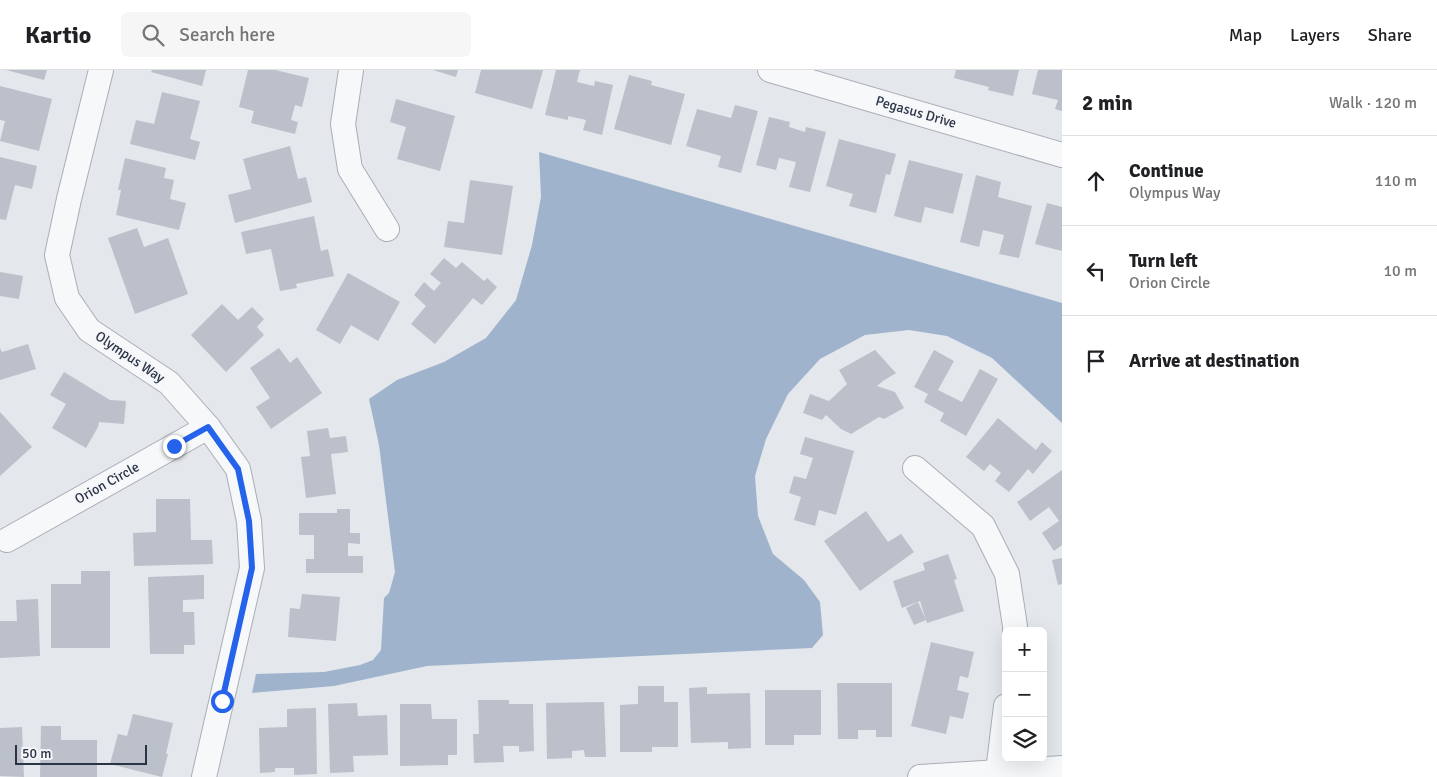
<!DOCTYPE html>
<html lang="en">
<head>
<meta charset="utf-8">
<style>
	body { margin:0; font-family:Signika,sans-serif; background:#f6f6f6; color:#202124 }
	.controls { position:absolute; right:15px; bottom:15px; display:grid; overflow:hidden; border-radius:8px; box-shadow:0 5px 20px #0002 }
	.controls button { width:45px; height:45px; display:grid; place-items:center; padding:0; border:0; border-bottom:1px solid #e0e0e0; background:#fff; color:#202124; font:25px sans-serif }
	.scale { position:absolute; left:15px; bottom:12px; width:132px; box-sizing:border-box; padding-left:5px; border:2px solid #2b3445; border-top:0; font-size:14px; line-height:18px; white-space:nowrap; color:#2b3445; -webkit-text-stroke:4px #f4f6f9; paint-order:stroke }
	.stop { position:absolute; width:15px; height:15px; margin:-11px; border:4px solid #2563eb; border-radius:50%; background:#fff }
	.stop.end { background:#2563eb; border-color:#fff; box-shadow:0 1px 5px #0008 }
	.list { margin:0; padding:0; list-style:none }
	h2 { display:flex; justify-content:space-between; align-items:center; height:65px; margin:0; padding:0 20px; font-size:21px }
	h2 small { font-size:16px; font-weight:400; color:#757577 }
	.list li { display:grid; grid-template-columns:32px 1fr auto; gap:15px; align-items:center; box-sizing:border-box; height:90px; padding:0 20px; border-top:1px solid #e0e0e0 }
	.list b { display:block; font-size:19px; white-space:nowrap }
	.list p { margin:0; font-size:16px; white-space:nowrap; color:#757577 }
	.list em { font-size:16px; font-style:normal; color:#757577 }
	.icon { flex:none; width:28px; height:28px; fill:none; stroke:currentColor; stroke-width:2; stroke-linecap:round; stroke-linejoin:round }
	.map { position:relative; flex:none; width:1062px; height:707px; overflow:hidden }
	header { display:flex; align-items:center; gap:30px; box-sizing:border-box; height:70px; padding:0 25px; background:#fff; border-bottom:1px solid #e0e0e0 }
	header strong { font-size:24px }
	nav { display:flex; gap:28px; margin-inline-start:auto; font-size:18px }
	.search { width:350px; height:45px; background:#f6f6f6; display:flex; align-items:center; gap:12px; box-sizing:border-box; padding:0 18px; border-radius:8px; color:#757577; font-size:19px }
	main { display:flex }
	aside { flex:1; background:#fff }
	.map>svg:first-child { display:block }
</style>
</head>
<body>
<header>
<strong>Kartio</strong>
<div class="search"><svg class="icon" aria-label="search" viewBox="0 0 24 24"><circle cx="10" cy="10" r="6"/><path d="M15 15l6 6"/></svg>Search here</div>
<nav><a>Map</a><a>Layers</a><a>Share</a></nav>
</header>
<main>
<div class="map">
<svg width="1062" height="707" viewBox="0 0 1062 707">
	<rect width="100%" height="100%" fill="#e4e7ec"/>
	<path fill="#9fb4cc" d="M539,82l523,151v120l-70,-65 -45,-22 -38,-6 -44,5 -45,24 -32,35 -22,45 -11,37 3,40 15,38 31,26 16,22 3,33 -11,13 -385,18 -93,20 -82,7 4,-19 68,-2 36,-7 13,-5 8,-10 3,-52 5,-5 6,-21 -16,-127 -10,-46 28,-19 47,-18 42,-24 30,-38 16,-55 9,-48z"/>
	<g fill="#bbc0ca">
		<path d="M6,0h41l-3,10z"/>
		<path d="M152,0h54l-4,16 -51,-14z"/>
		<path d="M248,0h27l34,8 -7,29 -7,-2 -4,15 7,2 -3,12 -44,-11 3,-12 -15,-4z"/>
		<path d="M433,0h25l-2,7z"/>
		<path d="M481,0h62l-11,39 -57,-16z"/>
		<path d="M556,0h24l-3,12 17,4 1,-5 18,4 -11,50 -19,-5 3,-10 -18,-4v4l-23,-5z"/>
		<path d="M956,0h63l-6,26 -25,-6 1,-3 -35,-9z"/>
		<path d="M1038,0h24v41l-7,-2 3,-9 -26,-6z"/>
		<path d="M629,5l23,6 -1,4 34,9 -14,51 -57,-16z"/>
		<path d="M0,16l52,13 -13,52 -39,-10 5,-20 -5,-1z"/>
		<path d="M162,22l38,9 -10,38 10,3 -5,18 -65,-16 6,-24 18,4z"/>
		<path d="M396,29l59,17 -15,55 -43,-12 9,-32 -16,-5z"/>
		<path d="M735,35l23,6 -17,62 -23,-6 3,-11 -35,-10 11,-37 34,9z"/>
		<path d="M769,47l21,5 -1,5 16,5 1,-5 20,5 -16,60 -21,-5 7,-25 -17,-4 -3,12 -20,-5z"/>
		<path d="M839,69l57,15 -6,21 -4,-1 -10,39 -27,-7 4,-12 -27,-8z"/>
		<path d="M290,76l8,33 8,-2 6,25 -77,21 -7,-28 23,-6 -8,-30z"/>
		<path d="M0,87l37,9 -5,23 -17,-4 -9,35 -6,-1z"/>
		<path d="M125,88l41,10 -2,10 10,2 -4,19 16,4 -7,27 -63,-15 5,-25h-3z"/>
		<path d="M909,90l54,14 -10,40 -28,-7 -4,16 -27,-7z"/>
		<path d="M976,105l25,7 -3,15 34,9 -13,52 -20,-4 5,-19 -21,-5 -4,17 -19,-5z"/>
		<path d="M470,110l43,6 -11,69 -58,-8 4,-26 16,2z"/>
		<path d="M1047,133l15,4v44l-27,-7z"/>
		<path d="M314,146l7,35 7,-2 6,27 -38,8 1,4 -17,3 -9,-42 -25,5 -5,-22z"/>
		<path d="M137,158l7,19 24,-9 20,56 -53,20 -27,-76z"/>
		<path d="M444,188l12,10 6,-6 22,19 3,-3 10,9 -15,18 -9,-7 -38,46 -24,-20 15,-18 -12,-11 10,-13 10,9 7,-8 -11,-9z"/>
		<path d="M0,202l23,4 -4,23 -19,-3z"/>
		<path d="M348,203l52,29 -22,39 -27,-16 -11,19 -24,-14z"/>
		<path d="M222,234l16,16 14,-13 12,12 -7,8 7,8 -38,37 -35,-37z"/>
		<path d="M28,274l8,25 -36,11v-32l2,4z"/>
		<path d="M279,278l11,15 7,-6 25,36 -51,36 -15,-22 14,-9 -20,-30z"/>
		<path d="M875,280l21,23 -13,8 -6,5 18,6 9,16 -20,11 -5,-2 -28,17 -10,-5 -15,-14 -4,5 -19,-7 7,-19 19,7 18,-17 -8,-14z"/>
		<path d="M934,280l20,11 -16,29 24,12 18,-33 18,10 -32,57 -26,-15 4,-8 -20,-11 4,-8 -14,-7z"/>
		<path d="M64,302l46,28 16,1 -2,23 -25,-2 -1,5 -12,21 -34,-20 14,-24 -16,-9z"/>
		<path d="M0,342l32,35 -32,29z"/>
		<path d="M998,348l38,32 6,-8 10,9 -19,23 -5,-5 -19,23 -14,-11 6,-8 -11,-9 -6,7 -18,-14z"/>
		<path d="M328,358l2,10 16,-2 2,16 -17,2 5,40 -30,4 -5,-41 9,-1 -3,-25z"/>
		<path d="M805,367l49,14 -18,64 -17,-5 -4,16 -21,-6 7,-23 -12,-4 5,-17 12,3 7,-21 -13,-4z"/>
		<path d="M1062,400v75l-8,6 -12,-18 17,-12 -10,-14 -19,14 -13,-19z"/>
		<path d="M156,429h34l1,41h21l1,24 -79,2 -1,-33 23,-1z"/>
		<path d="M337,439h13v24h10v11l-12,-1v13h15v17h-57v-14h8v-24h-15v-22h38z"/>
		<path d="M866,441l22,31 13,-8 13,18 -54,39 -36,-50z"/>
		<path d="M948,484l9,25 -3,1 10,31 -37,12 -7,-22 -18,7 -9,-27 32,-11 -2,-7z"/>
		<path d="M1062,488v26l-4,1 -6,-25z"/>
		<path d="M81,501h29v77h-59v-64h30z"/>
		<path d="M204,505v24l-21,1v12h11l1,33h-11v9h-34l-2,-77z"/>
		<path d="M302,524l38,3 -4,44 -48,-4 2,-29 10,1z"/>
		<path d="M38,529l2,57 -40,2v-37h17l-1,-21z"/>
		<path d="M918,532l8,18 -12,5 -8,-17z"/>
		<path d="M931,572l43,10 -6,26 -8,-2 -3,14 12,3 -6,26 -13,-3 -4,18 -35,-8z"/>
		<path d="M837,613h55v54h-16v-7h-18v9h-20z"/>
		<path d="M638,616h26v16h14v45h-26v5h-32v-47l18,-1z"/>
		<path d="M707,617v7l43,-1 1,55 -23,1v-7l-37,1 -2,-55z"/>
		<path d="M765,620h56v45h-27v10h-29z"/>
		<path d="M478,630h31v4h24l1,47 -15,1v-6h-16l1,16 -30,1 -1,-29h6z"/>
		<path d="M604,632l2,55h-21l-1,-7 -12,1v7l-25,1 -1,-56z"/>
		<path d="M357,633l1,13 29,-1 1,40 -35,1 1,16 -24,1 -2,-69z"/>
		<path d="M400,634h31l1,15h25v36h-9v10l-48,1z"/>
		<path d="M316,638l1,66 -23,1v-7h-19v4l-15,1 -1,-45 28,-1v-18z"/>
		<path d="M133,644l40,9 -7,31h2l-6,23 -52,-13 8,-30 9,2z"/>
		<path d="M41,656h20v14h36v37h-57z"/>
		<path d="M22,657l2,50 -24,-1v-48z"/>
	</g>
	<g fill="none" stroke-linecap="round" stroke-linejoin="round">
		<defs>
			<g id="minor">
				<path d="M101,0l-32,129 -12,56 10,43 22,32 80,53 39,44 30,42 11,52 3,47 -48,209"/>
				<path d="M351,0l-8,54 7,45 37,60"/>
				<path d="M770,0l292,85"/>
				<path d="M915,398l68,58 24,48 8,52v5"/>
				<path d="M7,470l201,-113"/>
				<path d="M998,702l8,-66"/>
				<path d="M920,707l142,-9"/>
			</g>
		</defs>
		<use href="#minor" stroke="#a9aeb7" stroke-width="26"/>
		<use href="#minor" stroke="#f7f8fa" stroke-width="24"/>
	</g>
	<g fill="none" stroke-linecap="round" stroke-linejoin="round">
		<path stroke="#2563eb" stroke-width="6" d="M174,376l34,-19 30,42 11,52 2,31 1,16 -30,133"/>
	</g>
	<g text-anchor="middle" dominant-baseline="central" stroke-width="4" stroke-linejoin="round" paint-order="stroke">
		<g font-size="14" fill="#2b3445" stroke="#f4f6f9">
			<text transform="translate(916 42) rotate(16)">Pegasus Drive</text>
			<text transform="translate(130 287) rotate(34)">Olympus Way</text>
			<text transform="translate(107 413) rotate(-29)">Orion Circle</text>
		</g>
	</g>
</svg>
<div class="controls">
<button>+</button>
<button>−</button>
<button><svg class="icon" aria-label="layers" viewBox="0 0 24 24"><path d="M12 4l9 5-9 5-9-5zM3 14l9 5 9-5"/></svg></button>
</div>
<div class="scale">50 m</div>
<div class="stop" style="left:222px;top:631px"></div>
<div class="stop end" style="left:174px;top:376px"></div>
</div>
<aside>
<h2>2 min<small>Walk · 120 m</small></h2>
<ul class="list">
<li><svg class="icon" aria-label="ahead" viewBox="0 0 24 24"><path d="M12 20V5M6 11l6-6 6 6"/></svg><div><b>Continue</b><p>Olympus Way</p></div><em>110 m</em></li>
<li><svg class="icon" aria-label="left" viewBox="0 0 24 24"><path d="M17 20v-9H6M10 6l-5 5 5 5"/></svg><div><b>Turn left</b><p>Orion Circle</p></div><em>10 m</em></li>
<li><svg class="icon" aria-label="arrive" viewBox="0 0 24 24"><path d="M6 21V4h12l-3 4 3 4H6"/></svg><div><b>Arrive at destination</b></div></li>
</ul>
</aside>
</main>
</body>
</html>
